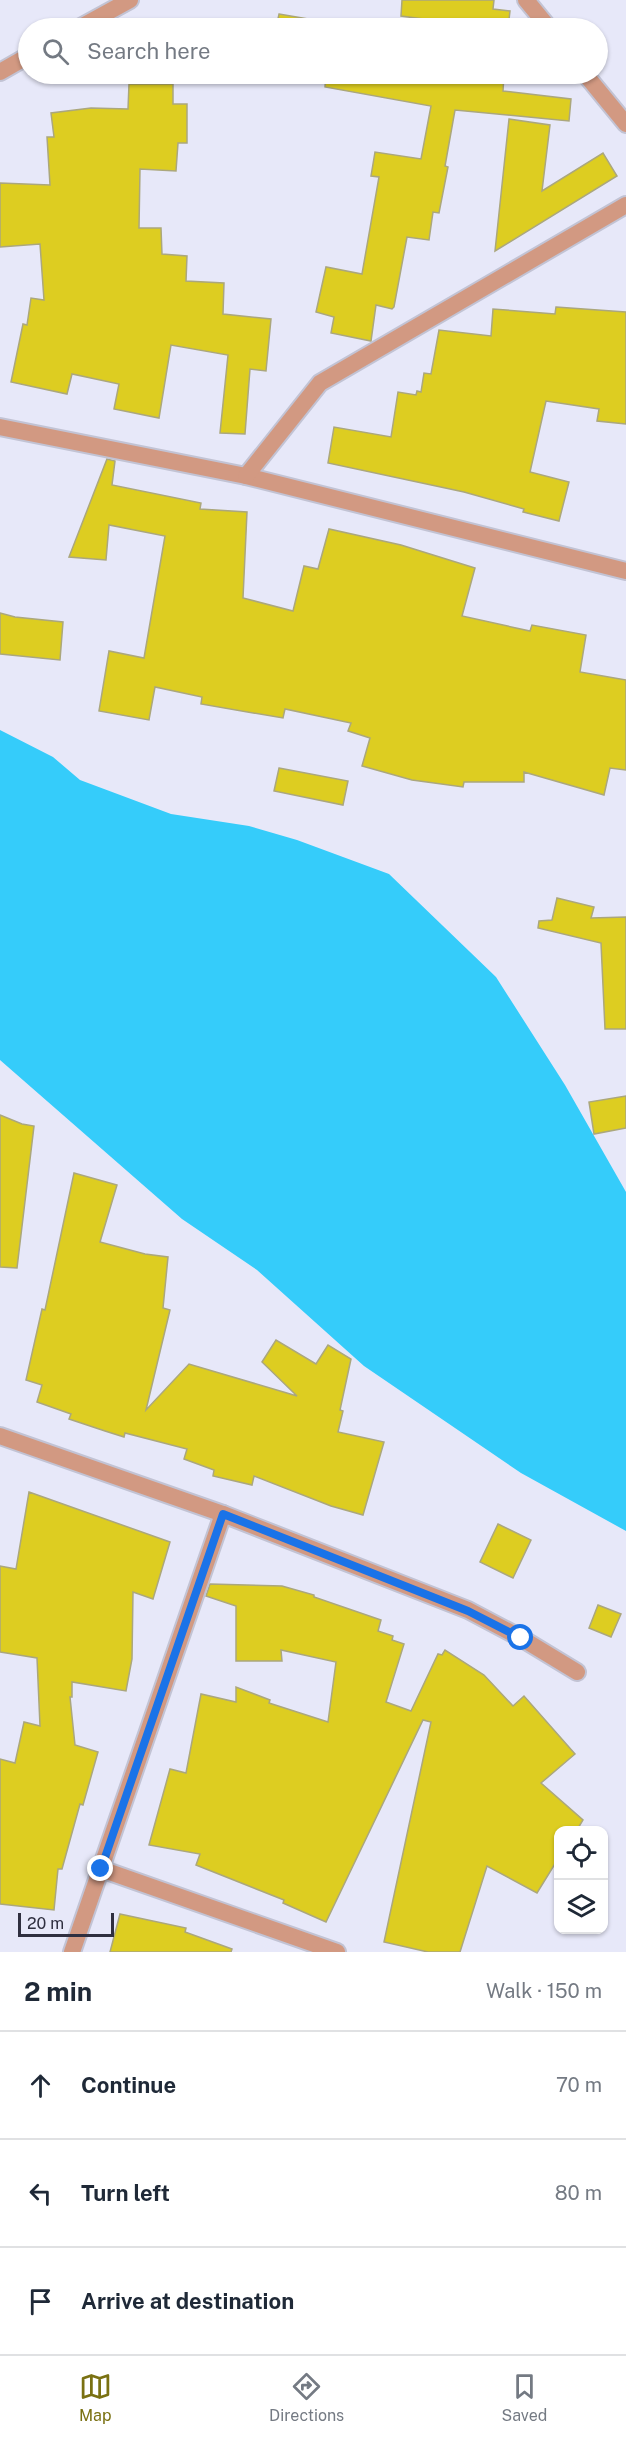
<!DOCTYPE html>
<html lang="en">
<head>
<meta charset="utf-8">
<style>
	body { margin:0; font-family:"Public Sans",sans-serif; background:#f6f6f7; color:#1f2937 }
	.controls { position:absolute; right:18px; bottom:18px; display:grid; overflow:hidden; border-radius:12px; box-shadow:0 2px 4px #0004 }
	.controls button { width:54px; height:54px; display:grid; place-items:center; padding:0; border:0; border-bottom:2px solid #e0e1e3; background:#fff; color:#1f2937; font:30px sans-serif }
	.scale { position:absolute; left:18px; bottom:15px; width:96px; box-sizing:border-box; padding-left:6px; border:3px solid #2f2f40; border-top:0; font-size:16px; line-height:21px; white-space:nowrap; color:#2f2f40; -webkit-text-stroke:4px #e7e8f9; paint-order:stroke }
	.stop { position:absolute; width:18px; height:18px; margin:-14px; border:4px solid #1a73e8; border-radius:50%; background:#fff }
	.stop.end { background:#1a73e8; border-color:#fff; box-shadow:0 2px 6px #0008 }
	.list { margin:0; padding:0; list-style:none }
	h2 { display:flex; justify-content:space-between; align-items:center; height:78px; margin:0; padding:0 24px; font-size:26px }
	h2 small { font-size:20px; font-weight:400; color:#747a83 }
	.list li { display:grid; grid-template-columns:39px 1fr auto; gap:18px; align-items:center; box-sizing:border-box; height:108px; padding:0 24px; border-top:2px solid #e0e1e3 }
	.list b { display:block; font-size:22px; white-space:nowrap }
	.list em { font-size:20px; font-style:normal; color:#747a83 }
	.icon { flex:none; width:33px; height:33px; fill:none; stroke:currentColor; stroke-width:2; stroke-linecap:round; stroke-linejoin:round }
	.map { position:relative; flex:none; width:626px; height:1952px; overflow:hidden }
	.search { position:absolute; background:#fff; box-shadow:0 2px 4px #0004; left:18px; right:18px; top:18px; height:66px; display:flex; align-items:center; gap:15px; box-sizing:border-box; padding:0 21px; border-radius:33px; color:#747a83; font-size:22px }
	.sheet { height:402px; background:#fff }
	nav { display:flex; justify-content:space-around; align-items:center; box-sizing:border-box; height:84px; border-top:2px solid #e0e1e3; background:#fff; font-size:16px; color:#747a83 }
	nav a { display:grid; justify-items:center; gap:3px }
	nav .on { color:#7a7112 }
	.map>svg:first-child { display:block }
</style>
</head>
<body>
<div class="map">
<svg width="626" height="1952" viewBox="0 0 626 1952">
	<rect width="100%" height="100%" fill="#e7e8f9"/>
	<path fill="#35ccfa" d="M0,730l53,27 27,23 91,34 78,12 48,14 92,34 107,103 69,108 61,107v339l-105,-58 -157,-107 -107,-96 -75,-51 -182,-159z"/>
	<g fill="#ddcd21" stroke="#aba77d" stroke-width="1.5">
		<path d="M402,0h92l-1,9 17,2 -2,17h-40v-3l-67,-9z"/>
		<path d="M279,14l30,5 -1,9h-32z"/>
		<path d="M268,74h32l-1,8 -32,-5z"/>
		<path d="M326,74h178l-1,17 68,8 -2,22 -114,-11 -10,56 3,1 -9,46 -6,-1 -4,28 -22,-3 -13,70 -2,2 -16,-4 -5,36 -40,-8 3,-16 -18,-5 10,-45 36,7 17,-97 -8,-1 4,-24 46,7 10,-53 -106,-19z"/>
		<path d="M129,84h44v20h14v39h-9l-2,28 -36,-2 -1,59h22l1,26 25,2 -1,25 38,2 -1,31 48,5 -5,52 -16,-2 -5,65 -25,-1 8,-78 -57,-10 -12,73 -45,-9 5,-25 -47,-10 -5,20 -56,-12 12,-58 4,1 4,-27 13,2 -4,-56 -40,3v-64l50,2 -3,-48h7l-3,-24 40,-5 37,1z"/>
		<path d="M509,119l41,6 -8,66 61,-38 14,23 -122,75z"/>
		<path d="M556,307l70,5v112l-29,-3 2,-12 -53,-8 -16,71 39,10 -10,39 -36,-9 1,-3 -60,-17 -136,-29 6,-36 57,10 7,-45 18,3 1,-4 4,1 3,-19 7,1 8,-44 52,6 2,-27 62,5z"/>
		<path d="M107,459l8,2 -3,24 89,18 -1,6 47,3 -4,86 50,13 11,-45 14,3 11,-40 72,16 74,23 -13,48 68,15 2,-6 54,10 -6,37 46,8v90l-16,-2 -6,27 -80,-23v10h-60l-1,5 -51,-7 -50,-14 8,-28 -22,-7 3,-8 -66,-14 -2,9 -82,-14 1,-7 -47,-10 -6,33 -50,-9 10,-60 35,7 21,-122 -56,-11 -3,35 -37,-3z"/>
		<path d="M0,613l15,4 48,5 -3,38 -60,-6z"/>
		<path d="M279,768l69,13 -5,24 -69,-14z"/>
		<path d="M557,898l37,9 -3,11 35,-1v112h-21l-4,-86 -63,-15 1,-7 13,-1z"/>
		<path d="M626,1096v32l-32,6 -5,-32z"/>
		<path d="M0,1115l22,9 12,2 -17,142 -17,-1z"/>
		<path d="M74,1173l43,12 -17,57 45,12 23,3 -5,51 7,2 -24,100 43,-46 108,32 -35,-34 14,-22 40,24 12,-19 23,14 -11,51 3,1 -5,21 46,10 -21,73 -32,-9 -77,-30 -2,9 -39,-9 1,-6 -30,-11 3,-10 -62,-16 -1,4 -19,-6 -36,-12 2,-5 -34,-12 5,-17 -16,-5 16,-71 3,1z"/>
		<path d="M29,1492l141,50 -17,57 -20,-7 -1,67 -6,32 -54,-9v15h-2l5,48 23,7 -15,53 -3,-1 -18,65h-4l-4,41 -54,-6v-145l15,4 9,-41 16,4 -3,-68 -37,-6v-86l16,3z"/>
		<path d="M498,1524l33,16 -18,38 -33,-16z"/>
		<path d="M210,1584l72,2 32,9v2l67,23 -3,11 15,5 -1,4 12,4 -18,58 25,9 27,-57 4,1 3,-5 39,25 29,31 11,-10 51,58 -34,29 42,37 -6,10h-19v29l-21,34 -50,-27 -27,86h-32l-44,-10 47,-220 -8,-2 -97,202 -43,-19 1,-3 -88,-35 4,-11 -51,-9 21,-76 16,4 15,-79 35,8v-15l34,13 -1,3 59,19 8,-60 -55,-12 1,11h-46v-55l-30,-10z"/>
		<path d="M598,1605l23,9 -10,23 -22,-9z"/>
		<path d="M120,1914l66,14 -1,4 47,17 -1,3h-121z"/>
	</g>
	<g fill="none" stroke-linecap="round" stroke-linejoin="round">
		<defs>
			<g id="minor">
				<path d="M526,0l23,28"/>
				<path d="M79,28l51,-28"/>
				<path d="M0,72l28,-16"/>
				<path d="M585,74l41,50"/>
				<path d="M0,427l246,49 380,95"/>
				<path d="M246,476l74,-93 306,-178"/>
				<path d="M0,1436l223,78 245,96 53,28 56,34"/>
				<path d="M101,1869l236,83"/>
				<path d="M72,1952l151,-438"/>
			</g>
		</defs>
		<use href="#minor" stroke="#c2c3d4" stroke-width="20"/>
		<use href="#minor" stroke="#d29982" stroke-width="16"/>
	</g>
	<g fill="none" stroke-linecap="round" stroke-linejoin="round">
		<path stroke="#1a73e8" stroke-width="8" d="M101,1869l122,-355 245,97 53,27"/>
	</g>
</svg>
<div class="controls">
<button><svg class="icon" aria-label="locate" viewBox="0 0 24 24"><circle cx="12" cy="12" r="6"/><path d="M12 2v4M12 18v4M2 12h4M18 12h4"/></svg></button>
<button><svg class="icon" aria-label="layers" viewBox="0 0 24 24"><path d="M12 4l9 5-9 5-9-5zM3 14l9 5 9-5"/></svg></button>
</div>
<div class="scale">20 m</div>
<div class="stop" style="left:521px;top:1638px"></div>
<div class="stop end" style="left:101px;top:1869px"></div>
<div class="search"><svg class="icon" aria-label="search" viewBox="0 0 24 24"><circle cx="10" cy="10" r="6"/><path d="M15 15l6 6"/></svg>Search here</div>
</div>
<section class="sheet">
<h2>2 min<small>Walk · 150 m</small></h2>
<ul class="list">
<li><svg class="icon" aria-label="ahead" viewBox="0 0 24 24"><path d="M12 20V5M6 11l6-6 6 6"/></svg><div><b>Continue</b></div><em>70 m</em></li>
<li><svg class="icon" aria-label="left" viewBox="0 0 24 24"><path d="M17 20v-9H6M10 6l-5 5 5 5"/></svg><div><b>Turn left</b></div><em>80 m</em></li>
<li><svg class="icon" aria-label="arrive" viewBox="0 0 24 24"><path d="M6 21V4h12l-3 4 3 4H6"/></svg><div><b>Arrive at destination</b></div></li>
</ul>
</section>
<nav>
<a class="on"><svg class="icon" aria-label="map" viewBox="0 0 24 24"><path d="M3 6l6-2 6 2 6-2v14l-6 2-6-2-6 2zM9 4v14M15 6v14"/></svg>Map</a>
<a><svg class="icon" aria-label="directions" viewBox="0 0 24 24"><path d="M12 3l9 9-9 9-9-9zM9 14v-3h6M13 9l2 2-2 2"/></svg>Directions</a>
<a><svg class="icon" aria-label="saved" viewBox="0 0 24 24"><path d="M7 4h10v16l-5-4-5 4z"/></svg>Saved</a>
</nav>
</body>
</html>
